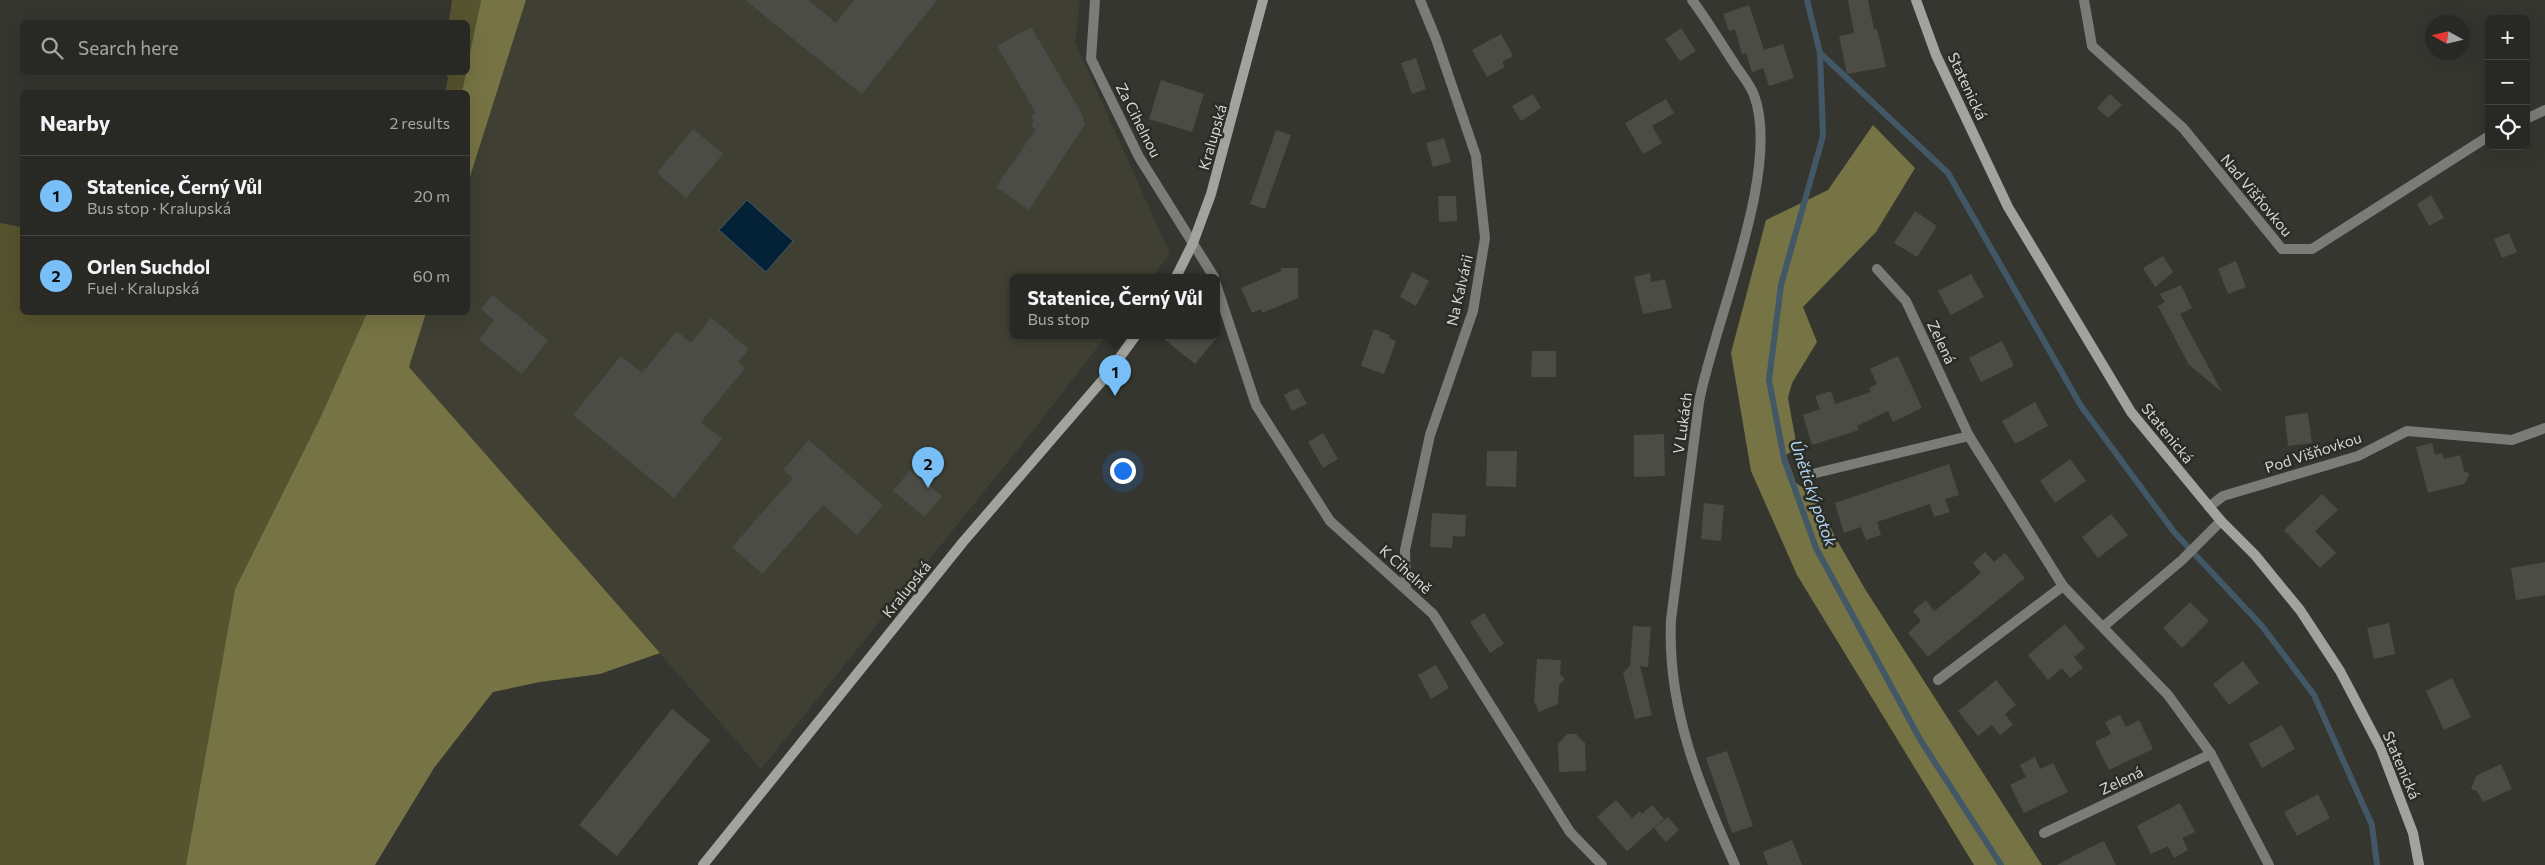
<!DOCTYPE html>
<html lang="en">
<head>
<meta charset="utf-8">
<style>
	body { margin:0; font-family:Commissioner,sans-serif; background:#30302c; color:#f1f3f6 }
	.controls { position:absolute; right:15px; top:15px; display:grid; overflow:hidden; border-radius:8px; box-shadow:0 5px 20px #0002 }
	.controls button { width:45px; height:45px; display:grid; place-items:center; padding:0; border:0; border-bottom:1px solid #444441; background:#282824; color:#f1f3f6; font:25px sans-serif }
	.compass { position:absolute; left:2425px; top:15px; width:45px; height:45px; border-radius:50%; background:#282824; box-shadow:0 5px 20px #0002; rotate:278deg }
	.you { position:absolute; left:1122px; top:470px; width:18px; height:18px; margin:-12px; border:4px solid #fff; border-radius:50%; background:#1a73e8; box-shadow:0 0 0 8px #1a73e833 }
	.badge { display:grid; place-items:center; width:32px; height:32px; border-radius:50%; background:#78bff7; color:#111; font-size:16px; font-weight:700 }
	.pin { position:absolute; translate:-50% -41px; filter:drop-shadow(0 1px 2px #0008) }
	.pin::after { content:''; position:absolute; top:26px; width:18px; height:15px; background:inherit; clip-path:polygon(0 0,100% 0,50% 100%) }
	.popup { position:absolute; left:1010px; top:274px; width:210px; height:65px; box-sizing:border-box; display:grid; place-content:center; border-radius:8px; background:#282824; filter:drop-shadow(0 1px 4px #0005); font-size:16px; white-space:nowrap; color:#a5a6a6 }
	.popup b { font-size:19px; color:#f1f3f6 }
	.popup::after { content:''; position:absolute; left:50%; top:100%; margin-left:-10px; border:10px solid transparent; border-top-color:#282824 }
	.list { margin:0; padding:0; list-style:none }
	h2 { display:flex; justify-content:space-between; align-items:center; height:65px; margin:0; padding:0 20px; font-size:21px }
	h2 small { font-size:16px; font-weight:400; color:#a5a6a6 }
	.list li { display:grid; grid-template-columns:32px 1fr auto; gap:15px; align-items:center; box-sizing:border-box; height:80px; padding:0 20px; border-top:1px solid #444441 }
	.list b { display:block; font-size:19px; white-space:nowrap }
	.list p { margin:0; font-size:16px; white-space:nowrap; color:#a5a6a6 }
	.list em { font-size:16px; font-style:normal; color:#a5a6a6 }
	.icon { flex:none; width:28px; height:28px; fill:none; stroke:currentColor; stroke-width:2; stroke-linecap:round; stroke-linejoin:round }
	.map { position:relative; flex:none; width:2545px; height:865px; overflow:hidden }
	.search { position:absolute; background:#282824; box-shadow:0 5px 20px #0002; left:20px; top:20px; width:450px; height:55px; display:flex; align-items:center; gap:12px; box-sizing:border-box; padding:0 18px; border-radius:8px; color:#a5a6a6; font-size:19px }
	.panel { position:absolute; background:#282824; box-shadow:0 5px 20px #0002; left:20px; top:90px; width:450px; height:225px; border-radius:8px }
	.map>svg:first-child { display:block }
</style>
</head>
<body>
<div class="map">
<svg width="2545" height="865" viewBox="0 0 2545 865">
	<rect width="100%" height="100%" fill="#363630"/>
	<path fill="#3f3f33" d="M526,0h554l-5,42 95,212 -18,23h-138v58h93l-72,93 -274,341 -352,-402 17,-54 42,-1v-129z"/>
	<g fill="#56542e">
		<path d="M452,0h29l-13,66v-44h-19z"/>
		<path d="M446,73h20l-4,19h-17l3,-13z"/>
		<path d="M0,223l22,4v85l345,1 -45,101 -87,175 -49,276h-186z"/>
	</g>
	<g fill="#767444">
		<path d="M481,0h45l-58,183v-91h-6z"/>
		<path d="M1873,125l42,43 -39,64 -73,75 14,35 -25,41 -4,15 9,50 -11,7 10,28 21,15 17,37 31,54 177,276h-68l-177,-290 -46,-104 -20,-118 35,-133 62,-30z"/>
		<path d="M367,313h59l-17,54 251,286 -60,21 -60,8 -47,10 -59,76 -59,97h-189l49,-276 87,-175z"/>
	</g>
	<path fill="#032238" stroke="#425866" d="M747,200l46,41 -27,31 -47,-42z"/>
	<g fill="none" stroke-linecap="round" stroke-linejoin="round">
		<g stroke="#425866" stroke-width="6">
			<path d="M1807,0l13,53 3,83 -42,149 -12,95 15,79 32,89 105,193 80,124"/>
			<path d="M1820,53l128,120 133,233 93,126 88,94 52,69 58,130 5,40"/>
		</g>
	</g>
	<g fill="#4c4c46">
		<path d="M745,0h63l28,23 18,-23h83l-75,94z"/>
		<path d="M1848,0h20l6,29h3l9,38 -39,7 -8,-38 15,-3z"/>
		<path d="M1749,5l15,45 19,-6 11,34 -25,8 -6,-18 -11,4 -6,-19 -4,1 -7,-25 -6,2 -6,-17z"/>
		<path d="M1031,27l51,87 3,10 -56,86 -33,-23 40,-58 -5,-3 3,-5 -3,-6 5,-2 -39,-67z"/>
		<path d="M1681,28l15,23 -16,10 -15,-22z"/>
		<path d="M1501,34l12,22 -11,6 3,5 -18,10 -15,-27z"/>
		<path d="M1416,58l10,31 -14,5 -11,-31z"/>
		<path d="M1161,80l43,14 -12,38 -43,-13z"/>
		<path d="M1533,94l8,14 -20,13 -9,-15z"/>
		<path d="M2110,94l12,11 -14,13 -11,-10z"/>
		<path d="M1666,99l8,14 -22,13 10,17 -19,11 -18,-31z"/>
		<path d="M693,129l30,25 -37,44 -29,-25z"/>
		<path d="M1276,130l15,5 -26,74 -15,-5z"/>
		<path d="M1444,138l7,24 -18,5 -7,-24z"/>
		<path d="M2431,195l13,23 -15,8 -12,-22z"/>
		<path d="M1438,196h18l1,25 -18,1z"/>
		<path d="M1915,211l22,15 -20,31 -23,-14z"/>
		<path d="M2509,233l8,19 -15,6 -8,-19z"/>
		<path d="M2163,256l10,16 -18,15 -12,-19z"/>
		<path d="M2236,261l10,26 -18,7 -10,-25z"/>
		<path d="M1281,268h17v30l-36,15 -1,-4 -9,4 -11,-25 40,-17z"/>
		<path d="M1412,272l17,9 -13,25 -16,-9z"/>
		<path d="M1650,273l1,9 14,-3 7,29 -29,6 -9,-37z"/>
		<path d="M1971,274l13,23 -33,18 -13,-24z"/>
		<path d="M2181,285l11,23 -12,6 42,78 -33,-27 -31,-59 7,-4 -5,-8z"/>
		<path d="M492,295l56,45 -26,34 -43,-34 15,-20 -13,-11z"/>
		<path d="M711,318l38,31 -11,13 7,6 -44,54 21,17 -48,59 -101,-83 48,-59 21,17 35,-42 14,12z"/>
		<path d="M1374,329l16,6 -1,3 7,3 -12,33 -23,-8z"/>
		<path d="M1159,335h60l-24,29z"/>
		<path d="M2002,341l12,25 -33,16 -12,-24z"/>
		<path d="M1532,351h24v26h-25z"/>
		<path d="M1898,356l24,52 -29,14 -5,-11 -31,15 2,4 -47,15 -9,-30 17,-6 -5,-13 16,-5 4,13 36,-12 -2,-4 8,-4 -7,-15z"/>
		<path d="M1298,388l9,16 -15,7 -8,-16z"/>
		<path d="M2035,402l13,24 -33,18 -13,-23z"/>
		<path d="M2308,413l4,30 -24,3 -3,-30z"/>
		<path d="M1323,433l15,26 -15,9 -15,-26z"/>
		<path d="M1664,434l1,42 -31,1v-42z"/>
		<path d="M809,440l74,65 -26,30 -34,-30 -61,69 -30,-27 61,-69 -10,-8z"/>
		<path d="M2432,443l3,12 7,-2 2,6 16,-4 4,16 6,3 -6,10 -36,9 -12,-46z"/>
		<path d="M1487,451h30l-1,36 -30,-1z"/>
		<path d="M2070,459l16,22 -31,22 -15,-22z"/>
		<path d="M1949,464l10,31 -14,4 5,13 -16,5 -4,-13 -53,18 4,13 -15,5 -5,-13 -17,6 -9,-30z"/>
		<path d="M910,470l32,26 -17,21 -32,-26z"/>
		<path d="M2322,494l16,16 -23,21 21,22 -16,15 -36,-38z"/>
		<path d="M1704,503l20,2 -3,36 -20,-2z"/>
		<path d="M1432,513l34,2 -1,22 -12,-1 -1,12 -22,-1z"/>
		<path d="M2111,514l17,21 -30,23 -16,-21z"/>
		<path d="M1985,552l9,10 11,-9 20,25 -97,79 -20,-24 13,-12 -8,-10 13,-11 8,11 12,-9 35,-29 -8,-10z"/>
		<path d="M2545,562v33l-29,5 -5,-32z"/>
		<path d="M2190,602l19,19 -27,27 -19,-20z"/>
		<path d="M1484,613l20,31 -14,9 -20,-31z"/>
		<path d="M2389,623l6,31 -21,5 -7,-31z"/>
		<path d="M2065,624l20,24 -11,9 9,11 -13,10 -8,-10 -14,12 -20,-25z"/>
		<path d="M1633,626l18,1 -3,40 -8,-1 12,49 -17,4 -12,-46 7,-7z"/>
		<path d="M1537,659l24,1 -1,14 5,5 -6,6 -1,19 -19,8 -5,-11z"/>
		<path d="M2243,661l16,22 -30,22 -16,-21z"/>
		<path d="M1436,665l13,23 -18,11 -13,-24z"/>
		<path d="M2452,678l19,39 -27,13 -18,-39z"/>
		<path d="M1996,680l20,25 -11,9 8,11 -13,10 -8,-10 -14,11 -20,-25z"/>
		<path d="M672,709l38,31 -93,116 -38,-31z"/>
		<path d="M2120,715l6,12 13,-7 14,29 -44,21 -14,-28 16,-8 -6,-12z"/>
		<path d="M2282,725l13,24 -33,19 -13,-24z"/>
		<path d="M1567,734h9l9,9 1,28 -27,1 -1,-28z"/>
		<path d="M1727,751l26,75 -21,7 -26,-75z"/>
		<path d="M2035,757l5,12 13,-6 15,29 -44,21 -14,-28 16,-8 -6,-12z"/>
		<path d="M2501,764l11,25 -29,13 -6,-11 -6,-2 5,-13z"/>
		<path d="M2318,794l12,24 -33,18 -13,-24z"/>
		<path d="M1616,800l16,18 8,-7 2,3 10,-9 12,14 -37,32 -30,-34z"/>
		<path d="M2180,803l15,29 -13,6 6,12 -14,8 -6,-12 -17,8 -14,-28z"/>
		<path d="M1668,817l11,13 -13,12 -12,-14z"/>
		<path d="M1792,840l10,25h-34l-5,-13z"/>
		<path d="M2104,841l12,24h-59l32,-17z"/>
	</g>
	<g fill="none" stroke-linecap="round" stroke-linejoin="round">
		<g stroke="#7b7b78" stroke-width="10">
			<path d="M1095,0l-4,59 48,98 75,120"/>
			<path d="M1692,0c15,20 28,42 42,63 6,10 16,21 20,32 28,75 -40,227 -55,307l-28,218c-4,88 28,166 64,245"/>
			<path d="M2084,0l8,46 91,82 99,121h30l177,-113"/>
			<path d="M2526,119l19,-9"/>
			<path d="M1877,269l29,32 63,135 94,150 105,109 43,59 58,111"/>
			<path d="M1216,284l40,121 74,116 103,93 137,218 32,33"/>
			<path d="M1816,473l153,-37"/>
			<path d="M2209,507l14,-11 135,-40 49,-25 105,9 33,-12"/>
			<path d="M1406,589l-1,-39 25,-115 43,-124 12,-73 -9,-82 -40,-117 -16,-39"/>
			<path d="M2104,626l78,-66 39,-39"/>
			<path d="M1938,680l125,-94"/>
			<path d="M2044,833l167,-79"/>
		</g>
		<g stroke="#a2a29e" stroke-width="10">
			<path d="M1916,0l20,55 72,152 123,205 90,109 34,34 45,55 40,61 41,78 32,84 6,32"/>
			<path d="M1176,277l17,-34 18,-49 52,-194"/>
			<path d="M703,865l260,-323 144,-167 29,-40"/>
		</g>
	</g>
	<g text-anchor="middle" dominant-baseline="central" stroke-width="5" stroke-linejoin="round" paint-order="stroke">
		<g font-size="15" fill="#d6d6d3" stroke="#2c2c26">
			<text transform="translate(1968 86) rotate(65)">Statenická</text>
			<text transform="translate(1139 120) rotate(63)">Za Cihelnou</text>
			<text transform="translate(1212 137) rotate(-74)">Kralupská</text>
			<text transform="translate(2257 195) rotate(50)">Nad Višňovkou</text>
			<text transform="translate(1459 290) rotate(-77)">Na Kalvárii</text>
			<text transform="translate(1942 342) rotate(65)">Zelená</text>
			<text transform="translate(1682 423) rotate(-82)">V Lukách</text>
			<text transform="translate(2168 433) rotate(51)">Statenická</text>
			<text transform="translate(2313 452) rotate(-18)">Pod Višňovkou</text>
			<text transform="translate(1406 569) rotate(42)">K Cihelně</text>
			<text transform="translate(906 589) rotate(-51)">Kralupská</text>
			<text transform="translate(2402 765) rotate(67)">Statenická</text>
			<text transform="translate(2121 780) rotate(-25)">Zelená</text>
		</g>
		<g font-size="16" font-style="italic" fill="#b4daf9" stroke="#2c2c26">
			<text transform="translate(1814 493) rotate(71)">Únětický potok</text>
		</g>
	</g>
</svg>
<div class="controls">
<button>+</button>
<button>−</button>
<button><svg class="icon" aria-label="locate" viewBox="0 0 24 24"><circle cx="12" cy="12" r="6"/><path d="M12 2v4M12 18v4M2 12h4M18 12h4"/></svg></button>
</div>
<svg class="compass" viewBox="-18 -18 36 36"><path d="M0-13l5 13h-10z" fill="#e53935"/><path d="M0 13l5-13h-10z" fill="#a5a6a6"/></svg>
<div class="you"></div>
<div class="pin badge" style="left:1115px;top:396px">1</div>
<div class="popup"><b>Statenice, Černý Vůl</b>Bus stop</div>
<div class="pin badge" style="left:928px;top:488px">2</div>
<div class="search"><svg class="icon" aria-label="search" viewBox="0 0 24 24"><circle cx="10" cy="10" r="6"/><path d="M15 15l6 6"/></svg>Search here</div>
<section class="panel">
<h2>Nearby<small>2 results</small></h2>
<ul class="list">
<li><span class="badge">1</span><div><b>Statenice, Černý Vůl</b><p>Bus stop · Kralupská</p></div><em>20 m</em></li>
<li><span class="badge">2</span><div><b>Orlen Suchdol</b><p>Fuel · Kralupská</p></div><em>60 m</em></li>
</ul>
</section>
</div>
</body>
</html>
